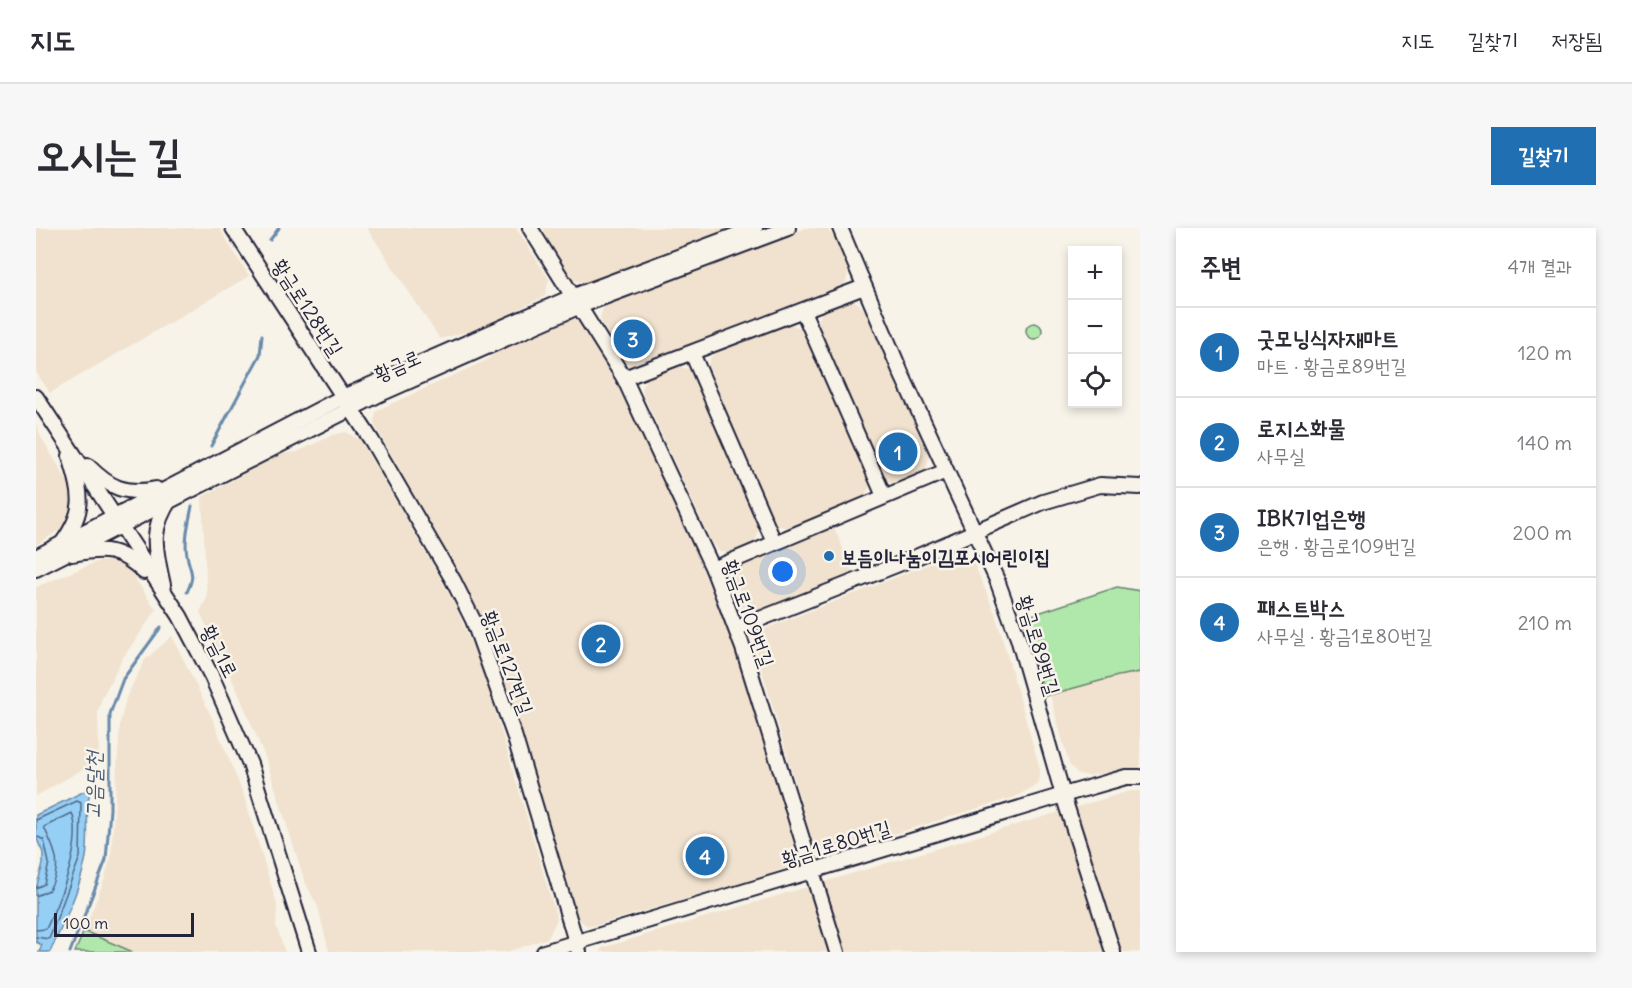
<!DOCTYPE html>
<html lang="ko">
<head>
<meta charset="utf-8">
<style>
	body { margin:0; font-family:Delius,"Poor Story",sans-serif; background:#f7f7f7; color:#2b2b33 }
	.controls { position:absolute; right:18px; top:18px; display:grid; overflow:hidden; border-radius:0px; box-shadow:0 3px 9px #0003 }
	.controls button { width:54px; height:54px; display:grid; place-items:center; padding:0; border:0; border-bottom:2px solid #e1e1e2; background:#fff; color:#2b2b33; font:30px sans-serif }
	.scale { position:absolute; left:18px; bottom:15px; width:140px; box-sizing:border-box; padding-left:6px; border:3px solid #22223b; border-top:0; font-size:16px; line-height:21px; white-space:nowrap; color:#22223b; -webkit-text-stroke:4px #f7f3e8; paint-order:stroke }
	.you { position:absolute; left:747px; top:344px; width:21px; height:21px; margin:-15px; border:4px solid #fff; border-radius:50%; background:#1a73e8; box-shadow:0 0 0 9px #1a73e833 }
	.badge { display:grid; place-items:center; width:39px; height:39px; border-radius:50%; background:#1f6fb2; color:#fff; font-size:20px; font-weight:700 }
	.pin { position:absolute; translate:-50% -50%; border:3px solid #fff; box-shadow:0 2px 6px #0006 }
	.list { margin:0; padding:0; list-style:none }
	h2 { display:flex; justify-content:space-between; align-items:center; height:78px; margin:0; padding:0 24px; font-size:26px }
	h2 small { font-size:20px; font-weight:400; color:#7c7c81 }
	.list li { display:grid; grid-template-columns:39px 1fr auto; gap:18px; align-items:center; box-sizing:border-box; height:90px; padding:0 24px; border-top:2px solid #e1e1e2 }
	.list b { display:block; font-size:22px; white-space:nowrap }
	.list p { margin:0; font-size:20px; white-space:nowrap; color:#7c7c81 }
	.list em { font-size:20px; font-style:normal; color:#7c7c81 }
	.icon { flex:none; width:33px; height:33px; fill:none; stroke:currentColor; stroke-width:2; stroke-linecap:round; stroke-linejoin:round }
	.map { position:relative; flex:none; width:1104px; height:724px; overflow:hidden; border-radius:0px }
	header { display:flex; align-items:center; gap:36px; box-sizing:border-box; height:84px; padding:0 30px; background:#fff; border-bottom:2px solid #e1e1e2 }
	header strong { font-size:28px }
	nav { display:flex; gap:33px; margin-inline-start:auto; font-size:21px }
	.intro { display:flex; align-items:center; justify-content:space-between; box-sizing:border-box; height:144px; padding:0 36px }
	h1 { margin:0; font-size:42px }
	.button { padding:15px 27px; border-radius:0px; background:#1f6fb2; color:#fff; font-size:21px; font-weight:700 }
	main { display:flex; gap:36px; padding:0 36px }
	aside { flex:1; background:#fff; border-radius:0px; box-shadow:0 3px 9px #0003 }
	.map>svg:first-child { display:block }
</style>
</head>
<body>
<header>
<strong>지도</strong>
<nav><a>지도</a><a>길찾기</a><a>저장됨</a></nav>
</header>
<div class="intro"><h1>오시는 길</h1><a class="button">길찾기</a></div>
<main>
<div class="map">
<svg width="1104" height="724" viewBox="0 0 1104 724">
	<rect width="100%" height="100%" fill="#f7f3e8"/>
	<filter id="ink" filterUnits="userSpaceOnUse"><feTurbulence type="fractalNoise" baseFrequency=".0167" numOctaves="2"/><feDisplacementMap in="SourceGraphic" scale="12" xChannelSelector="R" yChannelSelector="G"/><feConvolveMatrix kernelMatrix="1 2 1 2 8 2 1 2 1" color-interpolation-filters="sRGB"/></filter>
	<g filter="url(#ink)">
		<g fill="#f0e2ce">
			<path d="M0,0h183l30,48 -199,117 -14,-21z"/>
			<path d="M331,0h149l33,51 -4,17 -64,32 -41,11z"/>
			<path d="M508,0h195l-155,55 -12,-3 -5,-6 -21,-33z"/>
			<path d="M770,0h20l9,10 13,33 -2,11 -9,10 -198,74h-10l-11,-12 -18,-35 3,-11 5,-4z"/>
			<path d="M808,73l13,1 10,11 62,143 -3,14 -27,13 -7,1 -10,-8 -61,-137 -3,-11 2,-12 7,-9z"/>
			<path d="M531,91h7l10,7 55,101 53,117 45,109 30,92 29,110 -4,10 -22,9 -173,51 -9,1 -13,-9 -67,-224 -34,-87 -15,-33 -85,-149 2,-12 6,-4 105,-48 14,-12z"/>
			<path d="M754,96l13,5 5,7 62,149 -5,11 -7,5 -69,27 -14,-3 -6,-8 -61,-152 2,-7 11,-9z"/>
			<path d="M640,138l13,3 8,11 62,144 -3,18 -23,12 -14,-3 -9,-12 -67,-145 -1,-8 8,-11z"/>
			<path d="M0,195l5,14 27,45 6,19 -4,18 -6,8 -28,18z"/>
			<path d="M310,204l14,8 76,130 20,37 29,70 72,242 -9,19 -41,14h-178l-11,-45 -13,-25 -39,-123 -28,-67 -38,-80 7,-14 -5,-101 78,-43 17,-2 36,-17z"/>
			<path d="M797,297l21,50 -102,40 -11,-4 -12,-25 -1,-8 6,-10z"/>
			<path d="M924,324l13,9 22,52 45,156 -2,15 -23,13 -178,54h-14l-11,-12 -56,-189 1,-13 10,-9z"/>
			<path d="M63,333h16l15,10 26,39 -34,49 -20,39 -4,14 1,48 -63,36v-209z"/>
			<path d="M136,408l40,82 32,78 33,109 -1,21 9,26h-152l-49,-21 21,-53 6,-21 9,-133 6,-26 19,-38z"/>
			<path d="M1104,444v96h-13l-38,8 -11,-2 -9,-10 -19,-69 68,-19z"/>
			<path d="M1094,563h10v161h-540l2,-4z"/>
		</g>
		<g fill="#b0e7aa" stroke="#698472" stroke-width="1.5">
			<circle cx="998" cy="103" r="8"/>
			<path d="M1081,359l23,4v81l-22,4 -73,20 -22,-78z"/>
			<path d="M48,703l49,21h-58z"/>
		</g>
		<path fill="#96cff6" stroke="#688aab" stroke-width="1.5" d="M55,560c-7,22 -1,46 -5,69 -6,32 -22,65 -36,95h-11l3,-7 -6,-3v-54l7,-24v-11l-7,-16v-22z"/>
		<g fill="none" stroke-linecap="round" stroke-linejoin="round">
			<g stroke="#506786" stroke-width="1.5">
				<path d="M0,592l41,-19 4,2 -1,54 -31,82 -13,-2"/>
				<path d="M0,608l8,4 5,23 -5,21 -8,4"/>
				<path d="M0,668l13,-6c15,-27 5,-40 -5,-63l28,-14c12,30 -13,88 -26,116l-10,1"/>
			</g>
			<g stroke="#688aab" stroke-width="3">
				<path d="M234,12l9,-12"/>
				<path d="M175,218l49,-91 2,-20"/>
				<path d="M151,364c9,-19 3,-19 0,-37 -3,-15 2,-33 5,-49"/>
				<path d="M34,724l36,-92 4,-51v-95l13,-35 38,-52"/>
			</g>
			<defs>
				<g id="minor">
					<path d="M197,0l139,213 81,139 20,40 41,115 65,217"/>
					<path d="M494,0l94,150 89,191 30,79 94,304"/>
					<path d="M804,0l61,145 96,207 21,58 45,157 50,157"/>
					<path d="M767,83l81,185"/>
					<path d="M656,125l82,189"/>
					<path d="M588,150l240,-91"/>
					<path d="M0,169l144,219 32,61 38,87 59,188"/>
					<path d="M52,238c22,22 37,29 68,23"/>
					<path d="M27,314c24,-34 18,-48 7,-86"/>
					<path d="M36,326c33,-6 47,-6 72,18"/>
					<path d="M0,329l307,-160 231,-101 181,-68"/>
					<path d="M0,341l344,-175 200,-88 208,-78"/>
					<path d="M677,341l233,-98"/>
					<path d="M127,357c-8,-37 -14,-55 8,-87"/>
					<path d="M701,400l177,-70 129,-56 57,-17 40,2"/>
					<path d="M508,724l519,-157 63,-18h14"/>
				</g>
			</defs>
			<use href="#minor" stroke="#22223b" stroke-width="18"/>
			<use href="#minor" stroke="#f7f3e8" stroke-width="14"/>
		</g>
	</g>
	<circle fill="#1f6fb2" stroke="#f7f3e8" stroke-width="2" cx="793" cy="328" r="6"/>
	<g text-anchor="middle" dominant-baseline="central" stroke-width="5" stroke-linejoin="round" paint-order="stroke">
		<g font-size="20" fill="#22223b" stroke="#f7f3e8">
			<text transform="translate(272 79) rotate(57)">황금로128번길</text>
			<text transform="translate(361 137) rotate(-24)">황금로</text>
			<text transform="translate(713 385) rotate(70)">황금로109번길</text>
			<text transform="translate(1003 417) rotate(73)">황금로89번길</text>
			<text transform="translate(184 423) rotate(63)">황금1로</text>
			<text transform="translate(472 434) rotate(69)">황금로127번길</text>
			<text transform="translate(800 615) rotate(-17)">황금1로80번길</text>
		</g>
		<g font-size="20" font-weight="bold" fill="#22223b" stroke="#f7f3e8" text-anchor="start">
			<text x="805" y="328">보듬이나눔이김포시어린이집</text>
		</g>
		<g font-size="21" font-style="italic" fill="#455673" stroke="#f7f3e8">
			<text transform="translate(57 557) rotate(-89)">고음달천</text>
		</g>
	</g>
</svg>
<div class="controls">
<button>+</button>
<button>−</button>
<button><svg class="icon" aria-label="locate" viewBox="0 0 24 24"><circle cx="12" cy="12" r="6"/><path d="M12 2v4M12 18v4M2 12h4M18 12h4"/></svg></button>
</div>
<div class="scale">100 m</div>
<div class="you"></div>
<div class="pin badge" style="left:862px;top:224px">1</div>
<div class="pin badge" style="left:565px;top:416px">2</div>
<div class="pin badge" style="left:597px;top:111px">3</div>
<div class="pin badge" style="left:669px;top:628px">4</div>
</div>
<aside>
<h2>주변<small>4개 결과</small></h2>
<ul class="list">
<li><span class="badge">1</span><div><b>굿모닝식자재마트</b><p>마트 · 황금로89번길</p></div><em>120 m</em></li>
<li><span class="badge">2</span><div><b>로지스화물</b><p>사무실</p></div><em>140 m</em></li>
<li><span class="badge">3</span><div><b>IBK기업은행</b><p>은행 · 황금로109번길</p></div><em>200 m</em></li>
<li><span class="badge">4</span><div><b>패스트박스</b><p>사무실 · 황금1로80번길</p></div><em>210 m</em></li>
</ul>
</aside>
</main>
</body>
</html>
